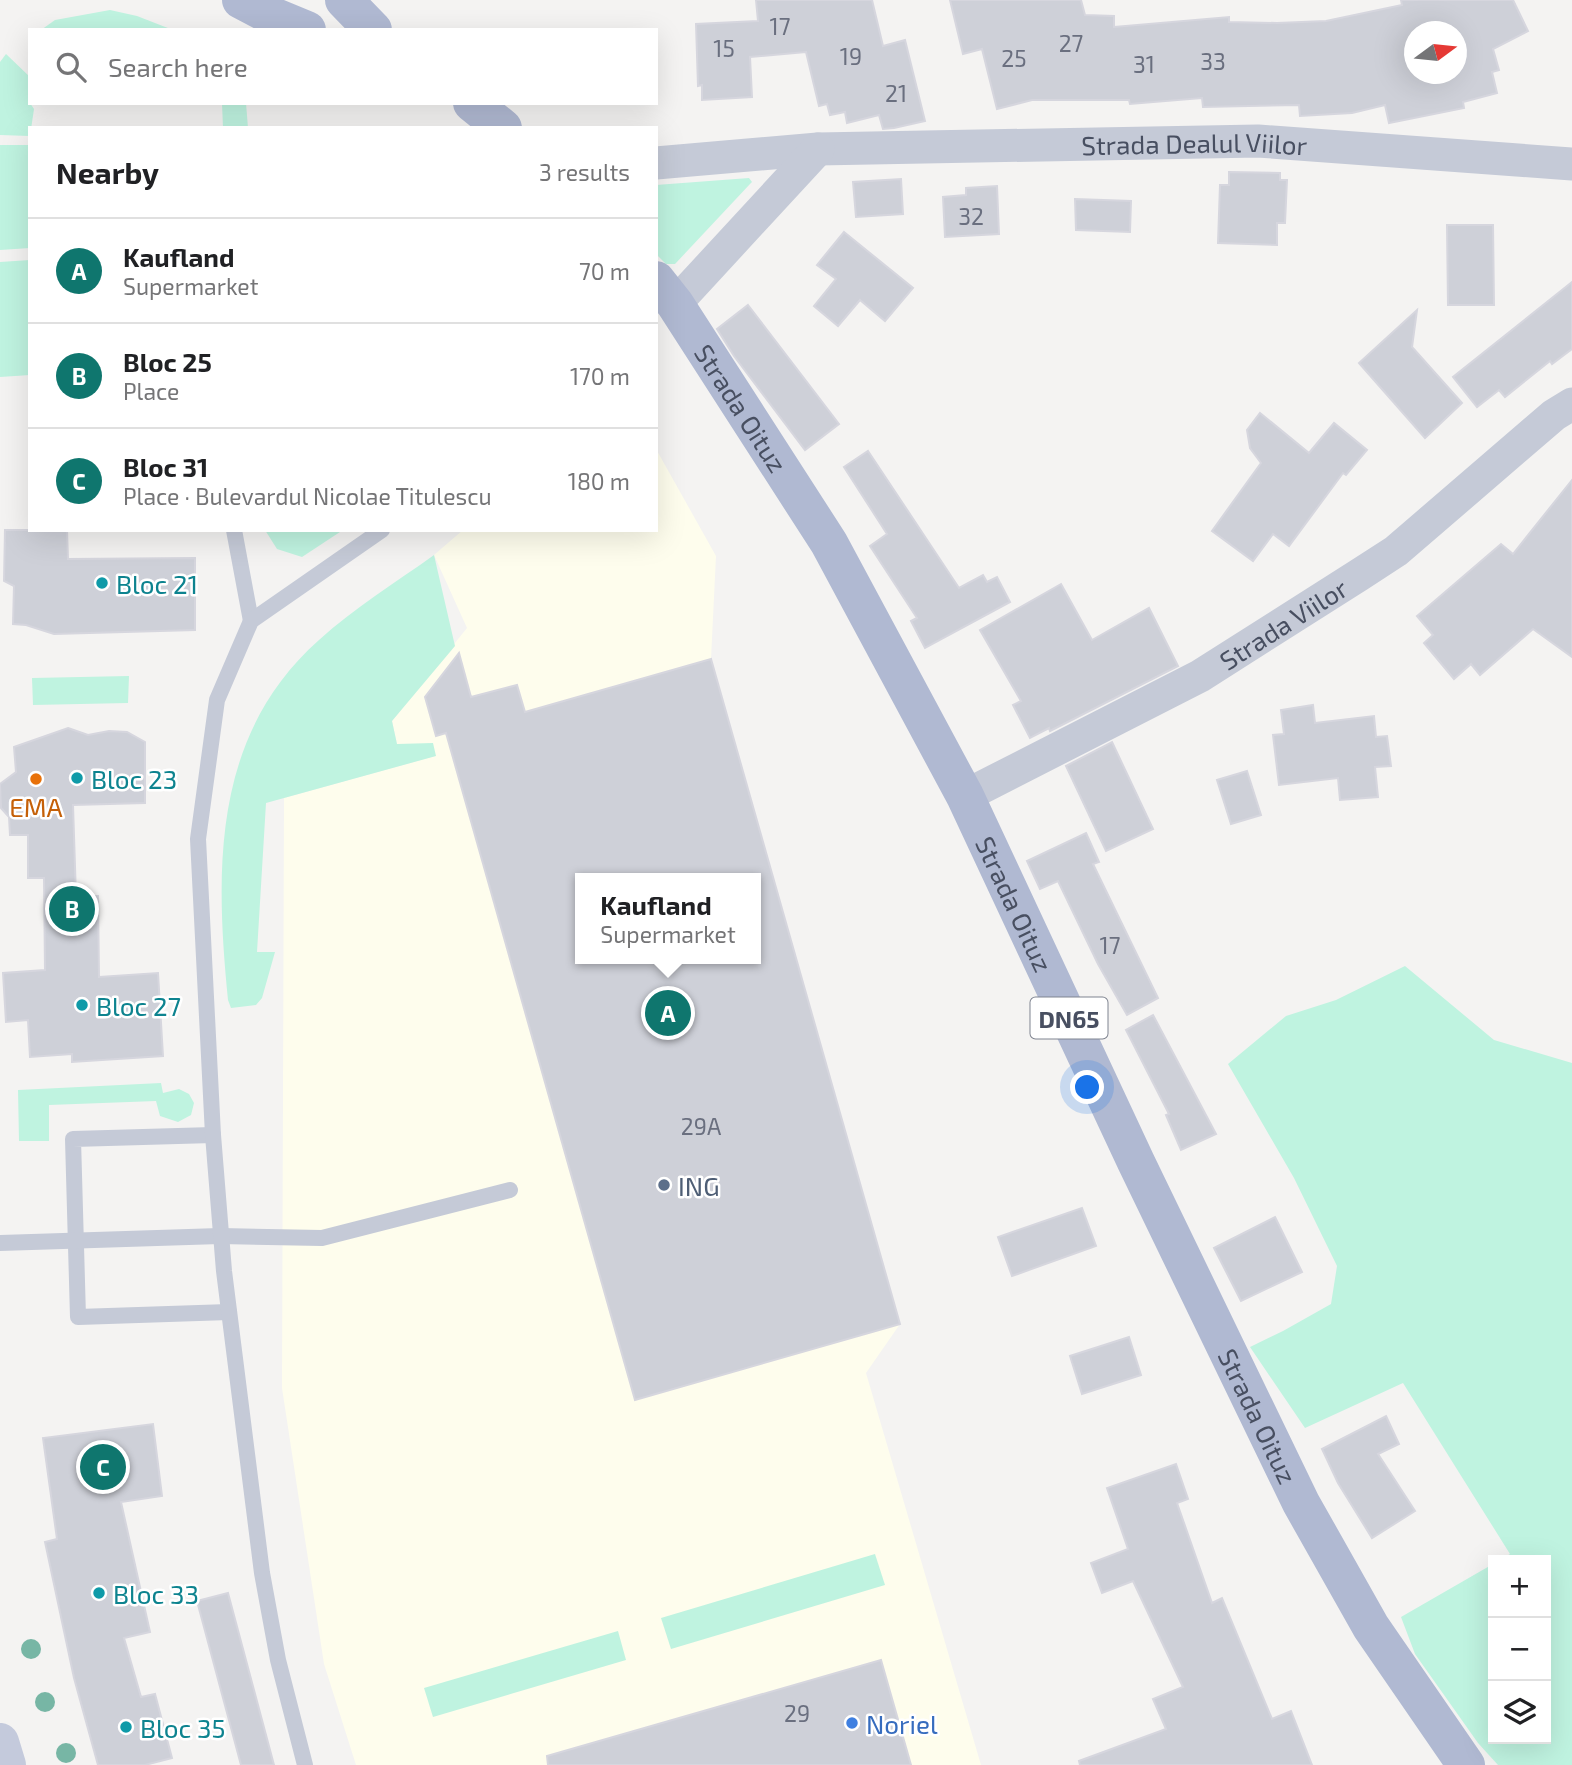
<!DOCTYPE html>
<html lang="en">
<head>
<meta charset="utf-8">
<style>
	body { margin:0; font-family:"Exo 2",sans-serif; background:#f2f2f2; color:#202124 }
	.controls { position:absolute; right:21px; bottom:21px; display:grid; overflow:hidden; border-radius:0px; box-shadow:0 7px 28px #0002 }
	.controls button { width:63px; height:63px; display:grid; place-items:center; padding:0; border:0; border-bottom:2px solid #e0e0e0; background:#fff; color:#202124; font:35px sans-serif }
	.compass { position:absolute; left:1404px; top:21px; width:63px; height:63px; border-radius:50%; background:#fff; box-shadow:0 7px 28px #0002; rotate:75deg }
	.you { position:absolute; left:1088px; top:1088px; width:24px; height:24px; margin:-18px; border:5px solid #fff; border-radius:50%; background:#1a73e8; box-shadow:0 0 0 10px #1a73e833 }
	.badge { display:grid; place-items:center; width:46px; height:46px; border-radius:50%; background:#0f766e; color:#fff; font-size:23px; font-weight:700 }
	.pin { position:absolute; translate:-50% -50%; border:4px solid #fff; box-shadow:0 2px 7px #0006 }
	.popup { position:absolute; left:575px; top:873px; width:186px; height:91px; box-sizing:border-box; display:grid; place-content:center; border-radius:0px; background:#fff; filter:drop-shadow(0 2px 5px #0005); font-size:23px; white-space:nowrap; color:#757577 }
	.popup b { font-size:26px; color:#202124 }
	.popup::after { content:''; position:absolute; left:50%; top:100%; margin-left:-14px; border:14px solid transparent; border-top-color:#fff }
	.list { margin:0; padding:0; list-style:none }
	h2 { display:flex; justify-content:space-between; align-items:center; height:91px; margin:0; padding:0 28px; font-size:30px }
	h2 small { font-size:23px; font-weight:400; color:#757577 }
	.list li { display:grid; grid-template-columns:46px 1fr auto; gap:21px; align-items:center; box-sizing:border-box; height:105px; padding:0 28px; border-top:2px solid #e0e0e0 }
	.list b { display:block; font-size:26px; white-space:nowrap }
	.list p { margin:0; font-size:23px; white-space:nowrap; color:#757577 }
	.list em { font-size:23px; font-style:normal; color:#757577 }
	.icon { flex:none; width:38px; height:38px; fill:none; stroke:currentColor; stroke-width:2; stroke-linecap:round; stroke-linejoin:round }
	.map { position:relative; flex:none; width:1572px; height:1765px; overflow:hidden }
	.search { position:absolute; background:#fff; box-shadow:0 7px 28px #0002; left:28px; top:28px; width:630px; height:77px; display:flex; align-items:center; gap:18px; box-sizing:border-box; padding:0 24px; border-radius:0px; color:#757577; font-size:26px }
	.panel { position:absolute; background:#fff; box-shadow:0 7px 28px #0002; left:28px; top:126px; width:630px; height:406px; border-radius:0px }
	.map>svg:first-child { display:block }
</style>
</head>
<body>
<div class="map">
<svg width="1572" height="1765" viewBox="0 0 1572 1765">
	<rect width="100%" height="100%" fill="#f4f3f2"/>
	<path fill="#fefded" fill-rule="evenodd" d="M656,449l60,107 -5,103 189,665 -34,49 115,392h-625l-32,-101 -42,-276 2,-590 151,-42 -38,-12 -5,-23 75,-93 -33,-73 29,-25h193zM580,878h176v81h-176z"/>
	<g fill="#bff3e0">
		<path d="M110,10l27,6 36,14h-132l14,-10z"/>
		<path d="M6,54l24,23v26l4,6 -4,27 -30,-1v-73z"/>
		<path d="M222,103h24l2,25h-25z"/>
		<path d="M0,145h30v103l-30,2z"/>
		<path d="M749,178l3,4 -2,2 -75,80h-9l-10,-10v-69z"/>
		<path d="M30,260v115l-30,2v-115z"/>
		<path d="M265,530h78l-41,27 -25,-8z"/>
		<path d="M434,555l21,91 -63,75 5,23 36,-1 3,13 -170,47 -9,149h18l-13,46 -6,7 -25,3 -3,-8c-13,-131 -16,-265 91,-360 35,-32 76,-57 115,-85z"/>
		<path d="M129,676l-1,27 -95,2 -1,-27z"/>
		<path d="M1405,966l89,74 78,23v702h-74l-20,-22 -63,-89 -14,-37 92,-53v175h53v-179h-46l10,-6 -107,-171 -98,45 -55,-81 33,-16 48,-27 6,-38 -43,-88 -66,-114 58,-48 50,-16z"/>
		<path d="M161,1083l2,10 16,-4 10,5 5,9 -3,12 -13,7 -18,-6 -4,-15 -107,4v36h-30l-1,-51z"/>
		<path d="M875,1554l10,31 -214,64 -10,-31z"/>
		<path d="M618,1631l8,29 -193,57 -9,-29z"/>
	</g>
	<g fill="#ced0d8" stroke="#d6d6de" stroke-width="2" fill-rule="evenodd">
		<path d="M756,0h116l11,46 22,-6 20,81 -31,7 -11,1 -4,-14 -32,8 -2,-11 -15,3 -3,-11 -8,2 -13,-54 -56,5 2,40 -50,3v-15l-4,1 -2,-62 62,-3z"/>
		<path d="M950,0h131l4,15 29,1v11l115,-10v5l48,1 49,-2 76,-16 -1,-5h112l15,31 -35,18 6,21 -7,2 5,21 -34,9 1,6 -75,15 -4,-18 -33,8 -52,3 -1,-11 -96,2 -1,-9 -72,6 -1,-4h-97l-35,9 -15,-60 -19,5zM1415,32h42v42h-42z"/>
		<path d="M1229,172l51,1v7h7l-2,43h-8v22l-59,-2 2,-58h9z"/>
		<path d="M901,179l2,35 -47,3 -3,-35z"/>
		<path d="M997,186l2,48 -54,3 -2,-40 23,-2v-7z"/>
		<path d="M1075,199l56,2 -1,31 -54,-2z"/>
		<path d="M1447,225h46l1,80h-46z"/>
		<path d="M844,232l69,56 -28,33 -25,-21 -22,26 -24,-20 22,-27 -19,-14z"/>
		<path d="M1572,282v67l-20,15 -2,-3 -45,36 -6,-7 -22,17 -24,-30z"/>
		<path d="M748,305l91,119 -34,26 -71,-94 -17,-27z"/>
		<path d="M1417,310l-5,37 50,56 -37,35 -66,-75z"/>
		<path d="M1260,413l49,40 25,-30 33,27 -21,25 -3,-2 -54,73 -16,-12 -20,27 -41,-30 49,-68 -11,-15 -3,-18z"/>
		<path d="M868,451l91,137 24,-13 4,7 10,-5 13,25 -85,46 -14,-27 6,-3 -47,-72 17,-12 -43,-67z"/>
		<path d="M1572,480v177l-39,-28 -53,46 -9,-11 -17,15 -30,-36 9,-8 -16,-19 84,-72 12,10z"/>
		<path d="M5,530h62l1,29 127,-1v72l-141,4 -28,-9 -13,-1 1,-38 -10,-5z"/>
		<path d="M1061,584l31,56 57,-32 29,58 -128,65 -1,-3 -19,10 -17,-33 8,-4 -41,-71z"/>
		<path d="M459,653l12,44 46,-12 8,27 186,-53 189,665 -265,76 -189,-667 -10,3 -11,-39zM580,878h175v81h-175z"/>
		<path d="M1313,705l2,18 59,-7 2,21 11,-1 4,30 -16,1 3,30 -38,3 -2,-22 -59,7 -6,-50 11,-1 -3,-24z"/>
		<path d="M68,728l20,7 21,-4 18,1 18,10v61l-72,2 3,92 22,-1 1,81 59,-4 5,83 -91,6v-8l-42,3 -2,-37 -22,2 -3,-49 42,-3 -1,-92h-16v-43h-18l-1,-18 -8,-9 -1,-24 16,-12 -2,-25z"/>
		<path d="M1112,742l41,87 -47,22 -40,-85z"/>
		<path d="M1247,771l14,44 -30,9 -14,-44z"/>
		<path d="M1086,833l13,29 -6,2 65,134 -31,17 -29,-51 -40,-83 -18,8 -13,-28z"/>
		<path d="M1153,1015l63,119 -35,16 -15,-35 3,-1 -43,-84z"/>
		<path d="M1082,1208l14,38 -84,30 -14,-39z"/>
		<path d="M1275,1217l27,55 -61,29 -27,-53z"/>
		<path d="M1129,1337l12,38 -59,19 -12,-38z"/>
		<path d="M1386,1416l13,28 -21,10 37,57 -43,27 -34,-55 -16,-34z"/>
		<path d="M153,1424l9,72 -41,6 29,130 -26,6 17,59 14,-3 17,64 -27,7h-47l-24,-87 -29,-136 12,-3 -14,-101z"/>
		<path d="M1176,1464l12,35 -11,4 35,100 10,-5 50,121 19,-8 21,54h-232l-1,-4 87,-32 -13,-30 30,-12 -50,-106 -31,12 -11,-30 37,-14 -21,-61z"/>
		<path d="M228,1593l46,172h-33l-44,-164z"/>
		<path d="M881,1660l30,105h-363l-1,-9z"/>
	</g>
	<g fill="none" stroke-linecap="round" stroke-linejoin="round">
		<g stroke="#c5cad7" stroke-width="16">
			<path d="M234,530l17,91"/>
			<path d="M213,1135l-140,4 5,178 151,-5"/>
			<path d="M0,1243l220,-7 102,2 188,-48"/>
			<path d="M305,1765l-27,-105 -16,-87 -38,-302 -11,-136 -15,-296 19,-139 34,-79 131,-91"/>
		</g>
		<g stroke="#c5cad7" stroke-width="33">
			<path id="s1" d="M656,163l162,-14 440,-8 314,23"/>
			<path d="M675,304l143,-155"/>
			<path id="s2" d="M965,796l235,-120 159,-101 37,-24 158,-136 18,-11"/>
		</g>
		<path stroke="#c4cadc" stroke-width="38" d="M0,1742l7,23"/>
		<g stroke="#b0b9d2" stroke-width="38">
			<path d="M241,0l27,14 39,16"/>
			<path d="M344,0l29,30"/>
			<path d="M472,103l31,25"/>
			<path id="s3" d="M656,280l19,24 154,239 136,253 171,366 165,341 70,124 95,138"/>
		</g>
	</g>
	<g fill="#77b6a5">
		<circle cx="31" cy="1649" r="10"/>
		<circle cx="45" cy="1702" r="10"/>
		<circle cx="66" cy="1753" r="10"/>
	</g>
	<g fill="#0f9aa8" stroke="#fff" stroke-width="2.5">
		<circle cx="102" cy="583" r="7"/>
		<circle cx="77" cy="778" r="7"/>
		<circle cx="82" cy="1005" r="7"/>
		<circle cx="99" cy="1593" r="7"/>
		<circle cx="126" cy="1727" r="7"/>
	</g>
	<circle fill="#e8710a" stroke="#fff" stroke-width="2.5" cx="36" cy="779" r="7"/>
	<circle fill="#5c6f8a" stroke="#fff" stroke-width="2.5" cx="664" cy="1185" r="7"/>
	<circle fill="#3f7fe0" stroke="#fff" stroke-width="2.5" cx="852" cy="1723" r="7"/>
	<g text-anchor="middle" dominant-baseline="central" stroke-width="5" stroke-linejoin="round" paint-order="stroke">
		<g font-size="23" fill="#6a6f7f">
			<text x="780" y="26">17</text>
			<text x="1071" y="43">27</text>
			<text x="724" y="48">15</text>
			<text x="851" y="56">19</text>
			<text x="1014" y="58">25</text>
			<text x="1213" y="61">33</text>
			<text x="1144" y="64">31</text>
			<text x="896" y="93">21</text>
			<text x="971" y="216">32</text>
			<text x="1110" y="945">17</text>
			<text x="701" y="1126">29A</text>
			<text x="797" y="1713">29</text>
		</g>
		<rect fill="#fff" stroke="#7f8490" stroke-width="2" x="1030.5" y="997.5" width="77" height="41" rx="5"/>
		<g font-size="24" font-weight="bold" fill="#484f61">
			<text x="1069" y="1018">DN65</text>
		</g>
		<g font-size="26" fill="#484f61" stroke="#fff">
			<text stroke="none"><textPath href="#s1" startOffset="539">Strada Dealul Viilor</textPath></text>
			<text stroke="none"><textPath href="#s3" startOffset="154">Strada Oituz</textPath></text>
			<text stroke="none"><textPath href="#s2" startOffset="362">Strada Viilor</textPath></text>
			<text stroke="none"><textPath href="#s3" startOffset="721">Strada Oituz</textPath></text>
			<text stroke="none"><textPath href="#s3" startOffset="1288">Strada Oituz</textPath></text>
		</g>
		<g font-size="26" fill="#0d838f" stroke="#fff" text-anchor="start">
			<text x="116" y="583">Bloc 21</text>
			<text x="91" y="778">Bloc 23</text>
			<text x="96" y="1005">Bloc 27</text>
			<text x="113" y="1593">Bloc 33</text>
			<text x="140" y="1727">Bloc 35</text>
		</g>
		<g font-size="26" fill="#c56008" stroke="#fff">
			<text x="36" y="806">EMA</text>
		</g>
		<g font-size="26" fill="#4e5e75" stroke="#fff" text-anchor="start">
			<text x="678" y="1185">ING</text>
		</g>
		<g font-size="26" fill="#366cbe" stroke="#fff" text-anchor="start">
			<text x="866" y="1723">Noriel</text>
		</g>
	</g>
</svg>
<div class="controls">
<button>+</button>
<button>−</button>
<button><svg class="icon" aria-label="layers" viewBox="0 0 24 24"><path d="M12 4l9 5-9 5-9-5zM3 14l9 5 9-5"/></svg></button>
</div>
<svg class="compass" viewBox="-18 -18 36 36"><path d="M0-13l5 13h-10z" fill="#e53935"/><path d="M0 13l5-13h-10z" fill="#757577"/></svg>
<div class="you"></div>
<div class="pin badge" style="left:668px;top:1013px">A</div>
<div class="popup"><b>Kaufland</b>Supermarket</div>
<div class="pin badge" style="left:72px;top:909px">B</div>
<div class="pin badge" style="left:103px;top:1467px">C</div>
<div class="search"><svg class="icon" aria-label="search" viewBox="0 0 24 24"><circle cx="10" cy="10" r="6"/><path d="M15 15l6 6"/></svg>Search here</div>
<section class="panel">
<h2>Nearby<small>3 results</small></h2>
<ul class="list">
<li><span class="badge">A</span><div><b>Kaufland</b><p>Supermarket</p></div><em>70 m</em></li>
<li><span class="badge">B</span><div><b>Bloc 25</b><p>Place</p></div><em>170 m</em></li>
<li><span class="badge">C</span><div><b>Bloc 31</b><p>Place · Bulevardul Nicolae Titulescu</p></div><em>180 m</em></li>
</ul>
</section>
</div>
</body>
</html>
